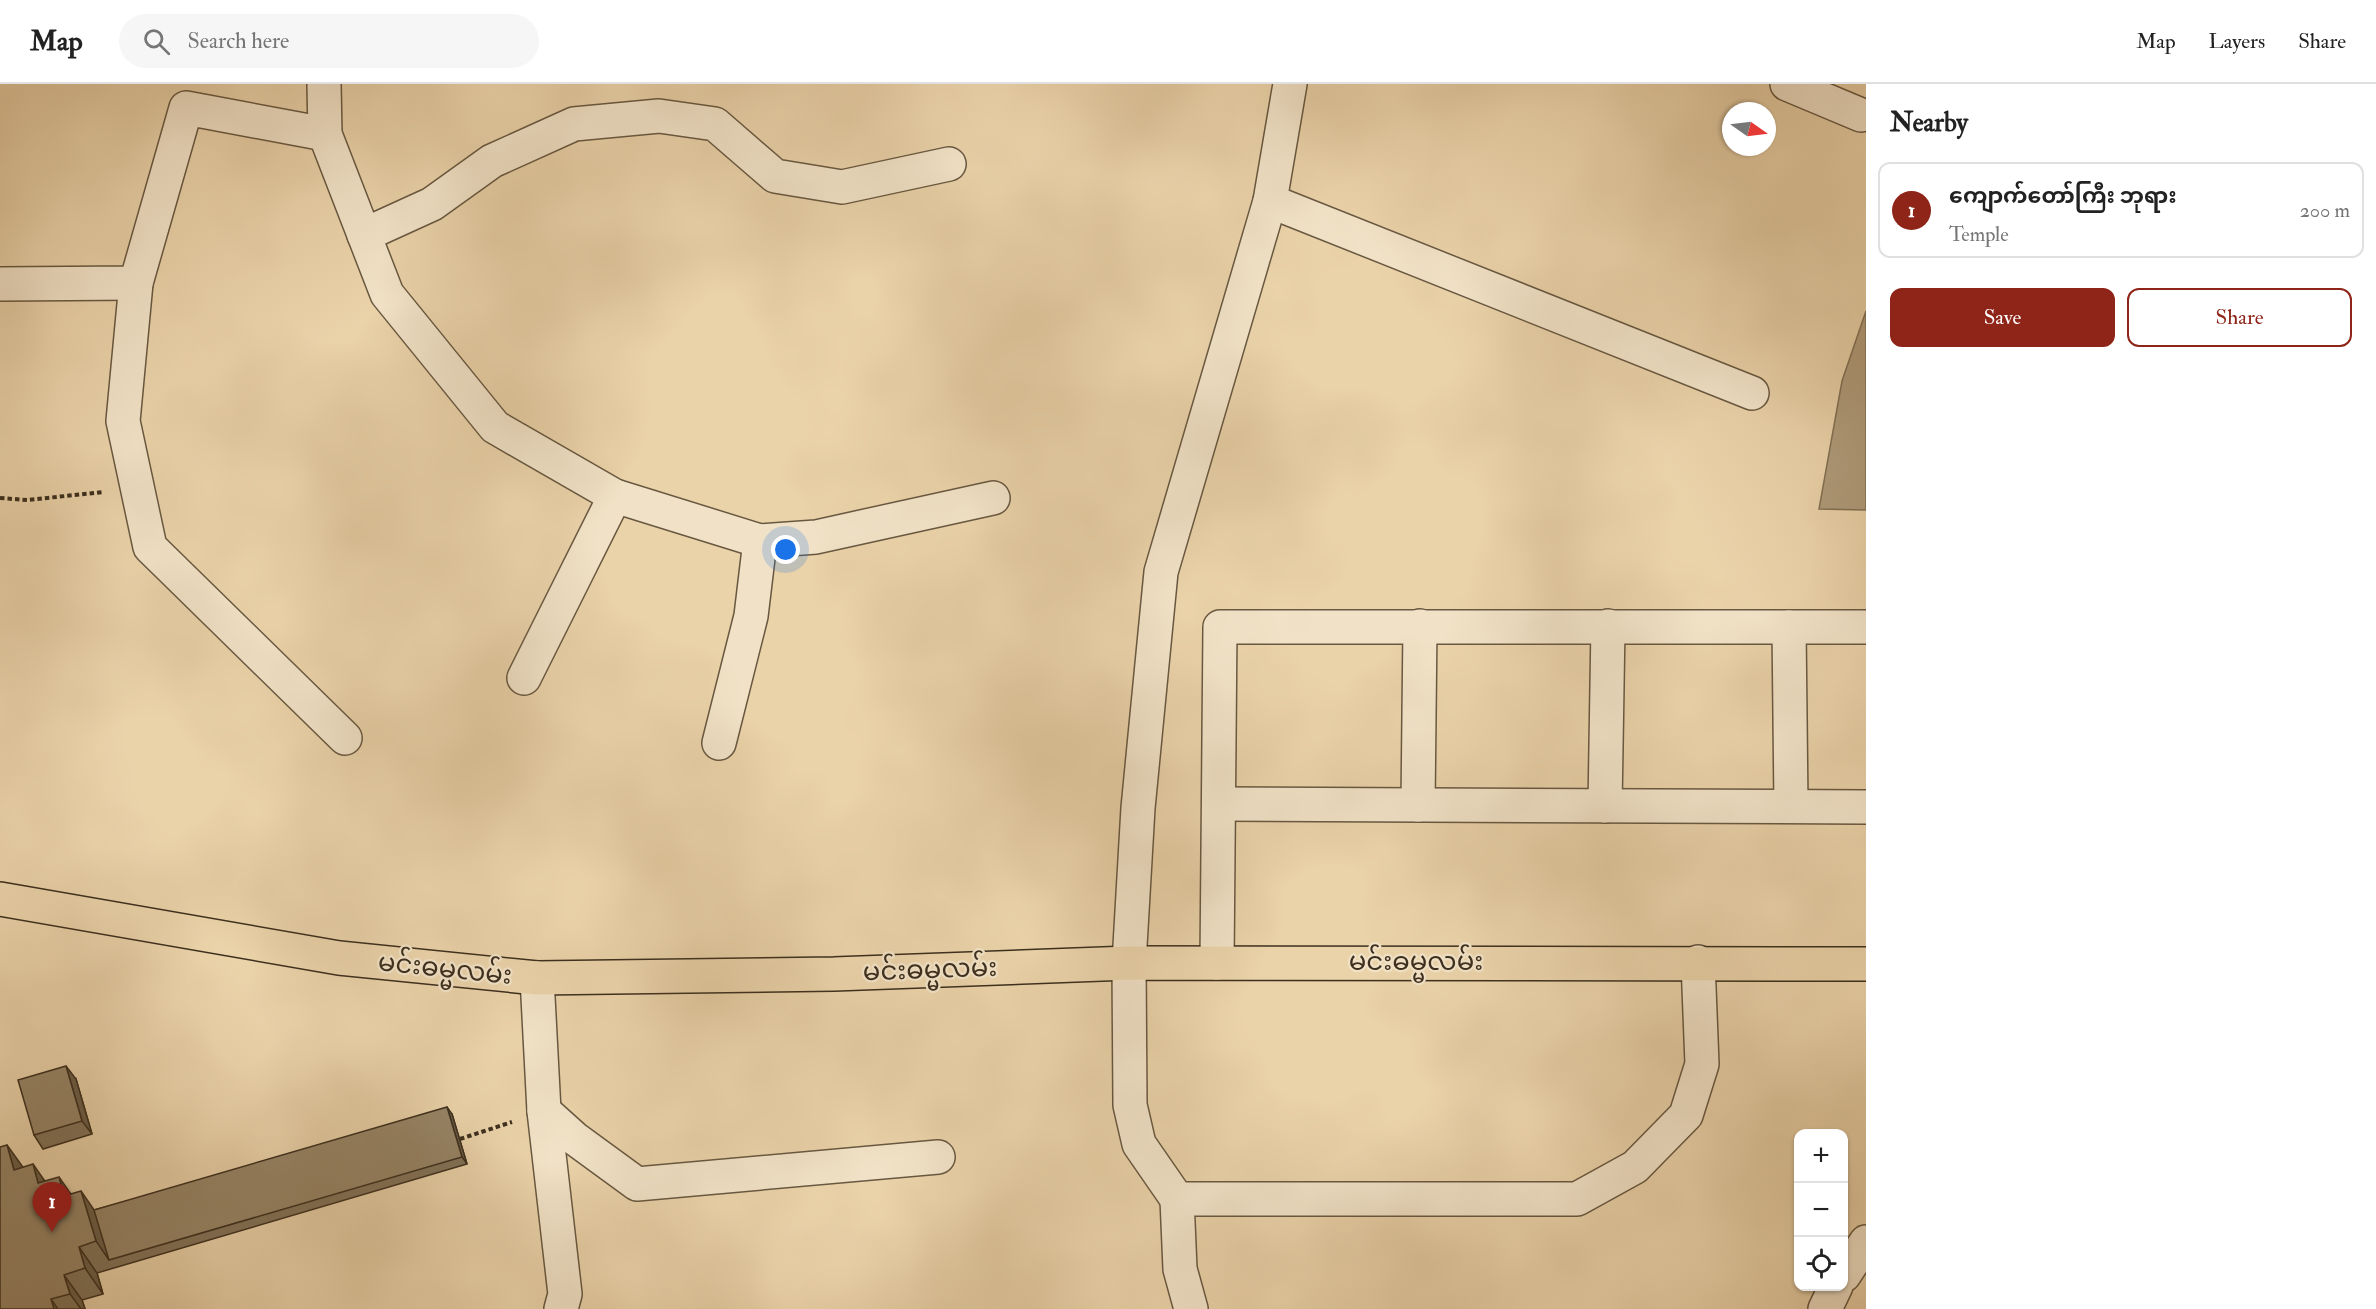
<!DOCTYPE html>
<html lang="en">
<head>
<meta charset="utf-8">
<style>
	body { margin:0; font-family:"IM FELL Double Pica","Noto Sans Myanmar",serif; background:#f6f6f6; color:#222 }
	.controls { position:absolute; right:18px; bottom:18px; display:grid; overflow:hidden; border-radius:12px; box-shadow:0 2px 4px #0004 }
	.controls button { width:54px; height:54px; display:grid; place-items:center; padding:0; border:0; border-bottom:2px solid #e0e0e0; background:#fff; color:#222; font:30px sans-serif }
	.compass { position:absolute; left:1722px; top:18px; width:54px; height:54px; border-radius:50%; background:#fff; box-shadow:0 2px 4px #0004; rotate:104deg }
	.you { position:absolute; left:786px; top:466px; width:21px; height:21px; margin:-15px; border:4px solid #fff; border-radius:50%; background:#1a73e8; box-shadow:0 0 0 9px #1a73e833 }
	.badge { display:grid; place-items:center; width:39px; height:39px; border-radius:50%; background:#8f2418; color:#fff; font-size:20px; font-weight:700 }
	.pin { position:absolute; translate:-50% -50px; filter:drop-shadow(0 2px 3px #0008) }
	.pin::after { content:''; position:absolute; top:32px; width:21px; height:18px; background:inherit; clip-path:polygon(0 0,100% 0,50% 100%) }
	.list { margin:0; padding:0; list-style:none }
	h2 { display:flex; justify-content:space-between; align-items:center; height:78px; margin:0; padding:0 24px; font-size:26px }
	h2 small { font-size:20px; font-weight:400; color:#767676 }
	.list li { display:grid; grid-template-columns:39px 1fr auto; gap:18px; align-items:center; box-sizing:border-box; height:96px; margin:0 12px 12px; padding:0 12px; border:2px solid #e0e0e0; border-radius:12px }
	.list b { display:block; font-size:22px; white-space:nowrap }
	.list p { margin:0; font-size:20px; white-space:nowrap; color:#767676 }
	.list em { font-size:20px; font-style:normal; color:#767676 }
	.actions { display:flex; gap:12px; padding:18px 24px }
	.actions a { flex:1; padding:14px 0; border:2px solid #8f2418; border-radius:12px; text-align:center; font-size:21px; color:#8f2418 }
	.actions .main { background:#8f2418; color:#fff }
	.icon { flex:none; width:33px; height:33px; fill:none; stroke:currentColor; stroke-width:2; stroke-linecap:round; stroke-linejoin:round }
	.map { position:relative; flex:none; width:1866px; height:1225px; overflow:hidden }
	header { display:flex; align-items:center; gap:36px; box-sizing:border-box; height:84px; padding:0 30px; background:#fff; border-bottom:2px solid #e0e0e0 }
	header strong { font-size:28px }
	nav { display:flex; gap:33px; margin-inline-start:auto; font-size:21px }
	.search { width:420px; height:54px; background:#f6f6f6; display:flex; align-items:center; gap:15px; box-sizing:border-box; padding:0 21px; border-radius:33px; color:#767676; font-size:22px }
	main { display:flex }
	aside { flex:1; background:#fff }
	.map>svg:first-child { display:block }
</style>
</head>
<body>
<header>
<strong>Map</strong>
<div class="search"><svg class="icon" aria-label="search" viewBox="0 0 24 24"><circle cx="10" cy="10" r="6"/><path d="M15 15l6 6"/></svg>Search here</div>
<nav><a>Map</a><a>Layers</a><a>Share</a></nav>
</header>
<main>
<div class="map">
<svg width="1866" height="1225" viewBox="0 0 1866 1225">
	<rect width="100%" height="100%" fill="#ead2a9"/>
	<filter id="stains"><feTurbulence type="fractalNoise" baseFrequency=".00333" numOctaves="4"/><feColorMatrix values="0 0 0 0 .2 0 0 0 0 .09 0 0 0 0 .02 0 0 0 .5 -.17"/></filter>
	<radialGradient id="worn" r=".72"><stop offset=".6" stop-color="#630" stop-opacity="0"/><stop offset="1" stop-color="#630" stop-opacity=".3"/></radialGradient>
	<path fill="#af9b7a" stroke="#817055" stroke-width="1.5" d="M1866,227v199l-47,-1 23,-128z"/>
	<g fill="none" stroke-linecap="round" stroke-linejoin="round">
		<defs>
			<g id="minor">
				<path d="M324,0l1,50 62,160 108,133 120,69 145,45 56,-4 177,-39"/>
				<path d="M1290,0l-20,117 -109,371 -23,236 -9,155 1,142 9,39 38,55h400l58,-32 51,-52 16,-51 -4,-102"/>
				<path d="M1787,0l74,31"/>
				<path d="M1270,117l482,192"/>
				<path d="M364,151l68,-31 60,-43 82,-37 85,-8 56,8 60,52 67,11 107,-23"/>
				<path d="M136,199l-13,138 27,126 195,191"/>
				<path d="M0,200l136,-1 50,-175 139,26"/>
				<path d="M1789,543l2,179"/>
				<path d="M524,594l91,-182"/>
				<path d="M719,659l32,-127 9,-75"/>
				<path d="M1220,720l646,3"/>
				<path d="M1418,721l2,-179"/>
				<path d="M1605,722l3,-180"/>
				<path d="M1217,879l3,-336h646"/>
				<path d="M537,894l7,133 21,183 -4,15"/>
				<path d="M544,1027l30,27 63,46 301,-27"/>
				<path d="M1177,1115l3,70 11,40"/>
				<path d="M1844,1191l22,-33"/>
				<path d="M1825,1225l11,-23"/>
			</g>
			<path id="major" d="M0,815l339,59 198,20 297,-4 295,-11 737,1"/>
		</defs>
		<use href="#minor" stroke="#685841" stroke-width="36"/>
		<use href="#major" stroke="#3c2f1e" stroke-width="36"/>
		<g stroke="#3c2f1e" stroke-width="4" stroke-dasharray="4.5 3" stroke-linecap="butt">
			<path d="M0,414l27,2 77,-8"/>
			<path d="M460,1055l52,-17"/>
		</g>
		<use href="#minor" stroke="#f1e2c7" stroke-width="33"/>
		<use href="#major" stroke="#ead2a9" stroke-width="33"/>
	</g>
	<g fill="#817258" stroke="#3c2f1e" stroke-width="1.5">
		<path d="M76,995l16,55 -49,15 -9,-14z"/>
		<path d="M452,1030l15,50 -370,109 6,21 -21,6 3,9h-85l22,-142 23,14 26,13 23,16z"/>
	</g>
	<g fill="#695c47" stroke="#3c2f1e" stroke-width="1.5">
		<path d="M66,982l10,13 16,55 -10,-13z"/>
		<path d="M447,1023l5,7 15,50 -5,-7z"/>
		<path d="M7,1061l18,25h-11z"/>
		<path d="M33,1080l18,26 -13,-7z"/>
		<path d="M59,1093l18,26 -13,-7z"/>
		<path d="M81,1107l18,26 10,43 -13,-19z"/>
		<path d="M79,1163l18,26 6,21 -18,-26z"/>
		<path d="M64,1191l18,25 3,9h-4l-11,-15z"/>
		<path d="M51,1215l7,10h-4z"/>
	</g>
	<g fill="#968466" stroke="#3c2f1e" stroke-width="1.5">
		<path d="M66,982l16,55 -48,14 -16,-55z"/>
		<path d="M447,1023l15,50 -353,103 -15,-50z"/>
		<path d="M7,1061l7,25 19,-6 5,19 21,-6 5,19 17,-5 15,50 -17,6 6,21 -21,7 6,19 -19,5 3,10h-54v-162z"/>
	</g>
	<g text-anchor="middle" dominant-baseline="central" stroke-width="4.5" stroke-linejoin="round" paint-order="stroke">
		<g font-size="26" fill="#3c2f1e" stroke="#f1e2c7">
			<text x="1416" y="878">မင်းဓမ္မလမ်း</text>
			<text transform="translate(445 885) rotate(6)">မင်းဓမ္မလမ်း</text>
			<text transform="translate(930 886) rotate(-2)">မင်းဓမ္မလမ်း</text>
		</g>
	</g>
	<rect width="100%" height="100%" filter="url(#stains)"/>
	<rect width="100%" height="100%" fill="url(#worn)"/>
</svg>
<div class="controls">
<button>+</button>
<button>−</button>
<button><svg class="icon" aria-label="locate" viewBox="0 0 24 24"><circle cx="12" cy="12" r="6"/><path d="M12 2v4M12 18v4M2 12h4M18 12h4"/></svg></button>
</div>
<svg class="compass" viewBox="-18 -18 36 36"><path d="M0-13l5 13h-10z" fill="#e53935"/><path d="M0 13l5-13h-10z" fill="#767676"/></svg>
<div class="you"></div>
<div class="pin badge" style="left:52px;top:1148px">1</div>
</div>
<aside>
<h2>Nearby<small></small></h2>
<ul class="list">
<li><span class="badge">1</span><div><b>ကျောက်တော်ကြီး ဘုရား</b><p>Temple</p></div><em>200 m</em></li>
</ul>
<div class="actions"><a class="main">Save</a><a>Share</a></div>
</aside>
</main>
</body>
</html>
